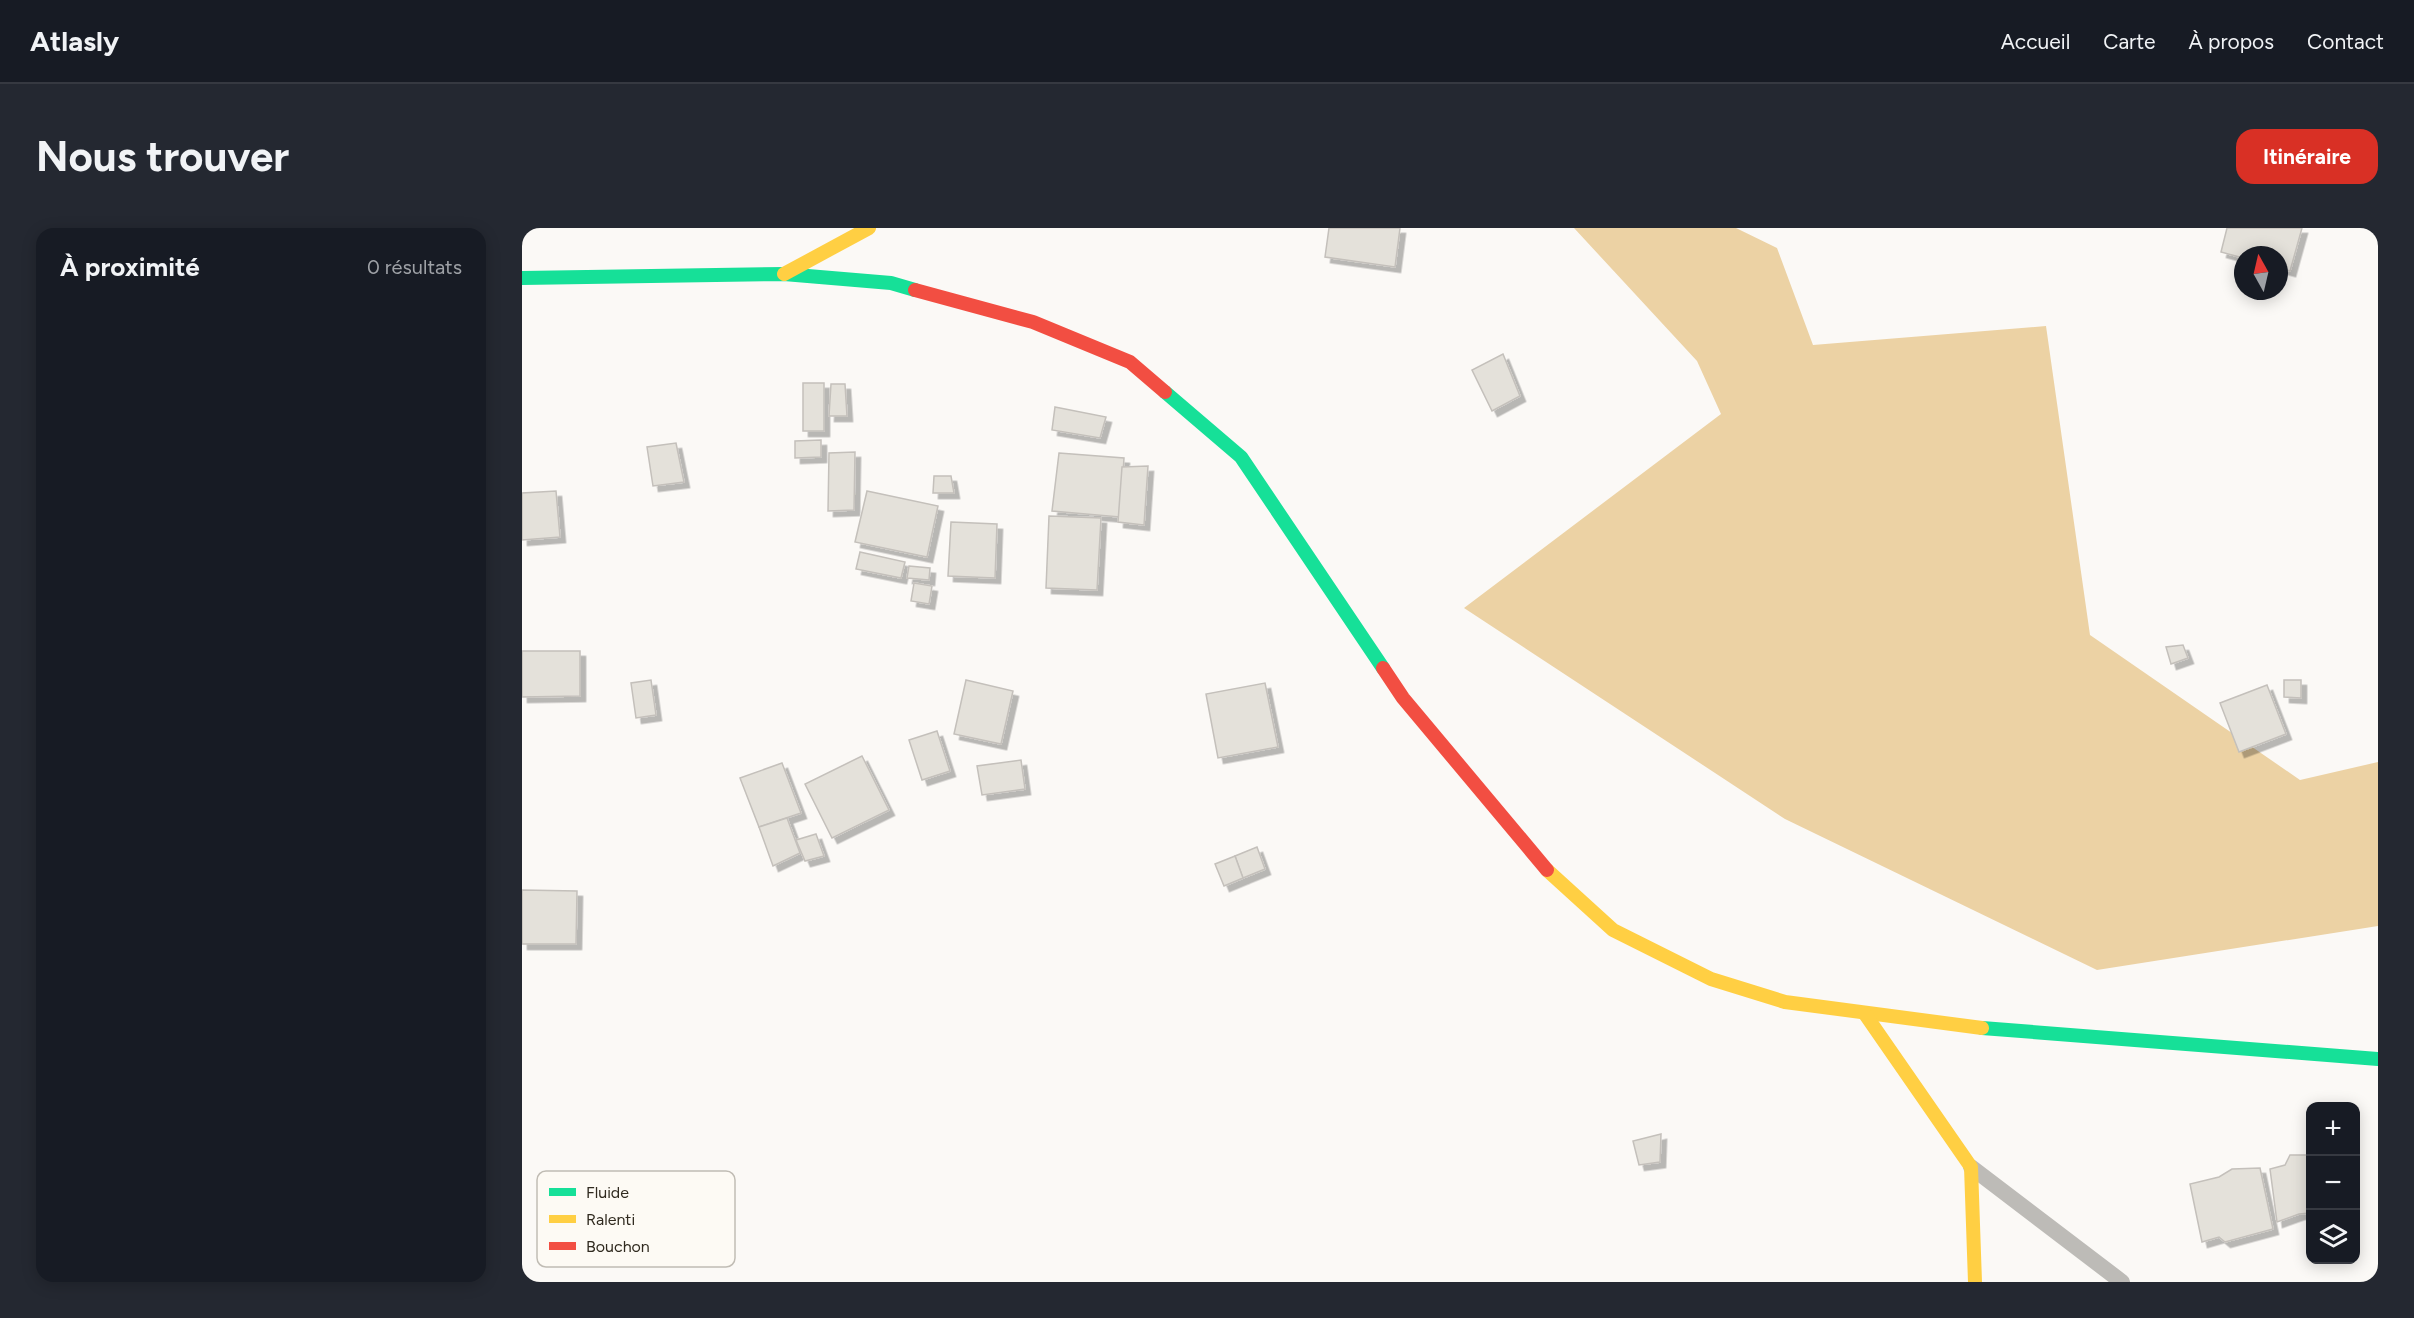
<!DOCTYPE html>
<html lang="fr">
<head>
<meta charset="utf-8">
<style>
	body { margin:0; font-family:Figtree,sans-serif; background:#242831; color:#f1f3f6 }
	.controls { position:absolute; right:18px; bottom:18px; display:grid; overflow:hidden; border-radius:12px; box-shadow:0 3px 15px #0003 }
	.controls button { width:54px; height:54px; display:grid; place-items:center; padding:0; border:0; border-bottom:2px solid #363941; background:#171b24; color:#f1f3f6; font:30px sans-serif }
	.compass { position:absolute; left:1712px; top:18px; width:54px; height:54px; border-radius:50%; background:#171b24; box-shadow:0 3px 15px #0003; rotate:352deg }
	.list { margin:0; padding:0; list-style:none }
	h2 { display:flex; justify-content:space-between; align-items:center; height:78px; margin:0; padding:0 24px; font-size:26px }
	h2 small { font-size:20px; font-weight:400; color:#9ea1a6 }
	.icon { flex:none; width:33px; height:33px; fill:none; stroke:currentColor; stroke-width:2; stroke-linecap:round; stroke-linejoin:round }
	.map { position:relative; flex:none; width:1856px; height:1054px; overflow:hidden; border-radius:18px }
	header { display:flex; align-items:center; gap:36px; box-sizing:border-box; height:84px; padding:0 30px; background:#171b24; border-bottom:2px solid #363941 }
	header strong { font-size:28px }
	nav { display:flex; gap:33px; margin-inline-start:auto; font-size:21px }
	.intro { display:flex; align-items:center; justify-content:space-between; box-sizing:border-box; height:144px; padding:0 36px }
	h1 { margin:0; font-size:42px }
	.button { padding:15px 27px; border-radius:18px; background:#d93025; color:#fff; font-size:21px; font-weight:700 }
	main { display:flex; gap:36px; padding:0 36px }
	aside { flex:1; background:#171b24; border-radius:18px; box-shadow:0 3px 15px #0003 }
	.map>svg:first-child { display:block }
</style>
</head>
<body>
<header>
<strong>Atlasly</strong>
<nav><a>Accueil</a><a>Carte</a><a>À propos</a><a>Contact</a></nav>
</header>
<div class="intro"><h1>Nous trouver</h1><a class="button">Itinéraire</a></div>
<main>
<aside>
<h2>À proximité<small>0 résultats</small></h2>
<ul class="list">
</ul>
</aside>
<div class="map">
<svg width="1856" height="1054" viewBox="0 0 1856 1054">
	<defs>
		<filter id="shadow"><feDropShadow dx="5.5" dy="5.5" stdDeviation="0" flood-color="#0004"/></filter>
	</defs>
	<rect width="100%" height="100%" fill="#fbf9f6"/>
	<path fill="#ecd2a4" d="M1052,0h162l41,20 36,97 233,-19 44,309 210,145 78,-18v164l-281,44 -312,-151 -321,-211 257,-194 -24,-53z"/>
	<g fill="#e4e1da" stroke="#c4c0bb" stroke-width="1.5" filter="url(#shadow)">
		<path d="M807,0h71l-5,39 -70,-10z"/>
		<path d="M1705,0h75l-12,43 -11,-3v-13h-36v3l-22,-6z"/>
		<path d="M981,126l17,42 -28,15 -20,-41z"/>
		<rect x="281" y="155" width="21" height="48"/>
		<path d="M309,156h14l2,32h-18z"/>
		<path d="M533,179l51,10 -6,21 -48,-8z"/>
		<path d="M299,212v17l-26,1v-17z"/>
		<path d="M154,215l8,39 -31,4 -6,-39z"/>
		<path d="M333,224l-1,58 -26,1 1,-58z"/>
		<path d="M537,225l65,5 -4,59 -68,-6z"/>
		<path d="M626,238l-4,59 -26,-3 4,-55z"/>
		<path d="M412,248h17l3,17h-21z"/>
		<path d="M34,263l4,46 -38,3v-47z"/>
		<path d="M345,263l71,15 -11,51 -72,-15z"/>
		<path d="M527,288l52,2 -4,72 -51,-2z"/>
		<path d="M429,294l46,2 -2,54 -47,-2z"/>
		<path d="M338,324l45,10 -4,16 -45,-9z"/>
		<path d="M387,338l21,2 -1,12 -22,-2z"/>
		<path d="M392,355l18,3 -3,18 -18,-3z"/>
		<path d="M1661,417l5,13 -17,6 -5,-17z"/>
		<path d="M0,423h58v45l-58,1z"/>
		<path d="M129,452l5,35 -20,3 -5,-35z"/>
		<path d="M444,452l47,11 -12,53 -47,-10z"/>
		<path d="M1762,452h17v18l-17,-1z"/>
		<path d="M743,455l13,64 -60,11 -12,-64z"/>
		<path d="M1745,457l19,49 -47,18 -19,-49z"/>
		<path d="M415,503l13,40 -28,9 -13,-40z"/>
		<path d="M340,528l27,54 -57,28 -27,-54z"/>
		<path d="M499,532l4,29 -43,6 -5,-29z"/>
		<path d="M260,535l19,50 -42,14 -19,-49z"/>
		<path d="M265,590l13,35 -27,13 -14,-39z"/>
		<path d="M294,606l8,22 -19,5 -9,-21z"/>
		<path d="M735,619l8,22 -22,9 -8,-22z"/>
		<path d="M713,628l8,22 -19,8 -9,-22z"/>
		<path d="M0,662l55,1 -1,53h-54z"/>
		<path d="M1139,906l-1,28 -21,3 -6,-24z"/>
		<path d="M1768,927h20v58l-11,1 -22,8 -7,-53 15,-4z"/>
		<path d="M1738,940l13,61 -48,13 -6,-5 -17,5 -12,-58 29,-7 13,-8z"/>
	</g>
	<g fill="none" stroke-linecap="round" stroke-linejoin="round">
		<path stroke="#bdbbb7" stroke-width="16" d="M1449,939l151,115"/>
		<g stroke="#16e098" stroke-width="14">
			<path d="M0,50l262,-4 107,9 24,7"/>
			<path d="M643,164l76,65 142,211"/>
			<path d="M1460,800l396,31"/>
		</g>
		<g stroke="#ffcf43" stroke-width="14">
			<path d="M262,46l85,-46"/>
			<path d="M1025,642l66,60 98,49 74,23 197,26"/>
			<path d="M1343,786l106,153 4,115"/>
		</g>
		<g stroke="#f24e42" stroke-width="14">
			<path d="M393,62l118,32 97,40 35,30"/>
			<path d="M861,440l20,30 144,172"/>
		</g>
	</g>
	<rect x="15" y="943" width="198" height="96" rx="9" fill="#fdfaf4" stroke="#c0bcb4" stroke-width="1.5"/>
	<rect x="27" y="960" width="27" height="8" fill="#16e098"/>
	<rect x="27" y="987" width="27" height="8" fill="#ffcf43"/>
	<rect x="27" y="1014" width="27" height="8" fill="#f24e42"/>
	<g font-size="16" fill="#302a1f">
		<text x="64" y="970">Fluide</text>
		<text x="64" y="997">Ralenti</text>
		<text x="64" y="1024">Bouchon</text>
	</g>
</svg>
<div class="controls">
<button>+</button>
<button>−</button>
<button><svg class="icon" aria-label="layers" viewBox="0 0 24 24"><path d="M12 4l9 5-9 5-9-5zM3 14l9 5 9-5"/></svg></button>
</div>
<svg class="compass" viewBox="-18 -18 36 36"><path d="M0-13l5 13h-10z" fill="#e53935"/><path d="M0 13l5-13h-10z" fill="#9ea1a6"/></svg>
</div>
</main>
</body>
</html>
